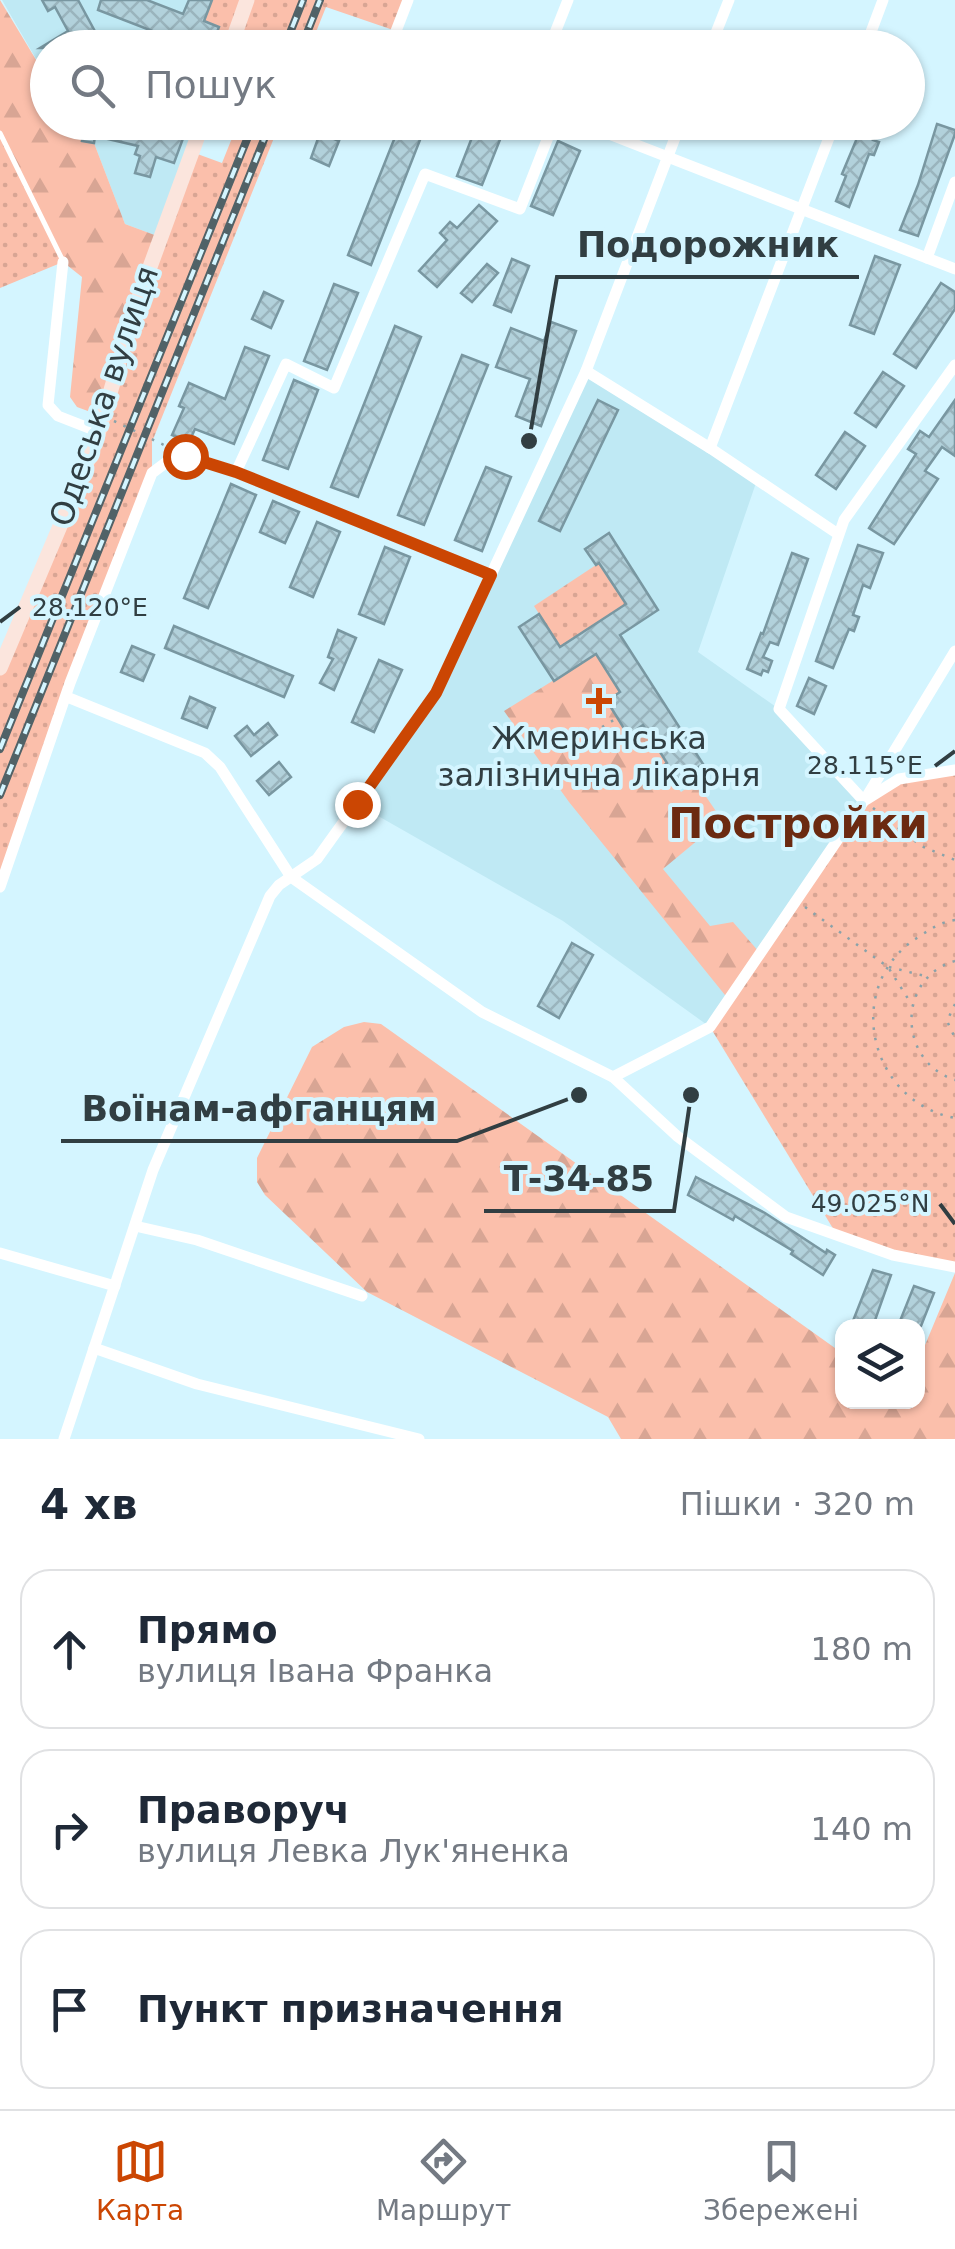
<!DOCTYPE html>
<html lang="uk">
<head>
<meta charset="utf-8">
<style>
	body { margin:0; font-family:"DejaVu Sans",sans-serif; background:#f6f6f7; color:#1f2937 }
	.controls { position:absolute; right:30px; bottom:30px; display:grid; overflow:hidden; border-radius:20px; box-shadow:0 2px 8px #0004 }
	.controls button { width:90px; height:90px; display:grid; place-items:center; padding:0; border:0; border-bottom:2px solid #e0e1e3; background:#fff; color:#1f2937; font:50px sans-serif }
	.stop { position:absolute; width:30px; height:30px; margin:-22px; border:8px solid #cb4603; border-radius:50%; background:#fff }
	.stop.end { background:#cb4603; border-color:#fff; box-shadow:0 2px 10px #0008 }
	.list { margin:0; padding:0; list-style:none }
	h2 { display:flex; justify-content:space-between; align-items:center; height:130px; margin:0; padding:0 40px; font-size:42px }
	h2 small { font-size:32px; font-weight:400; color:#747a83 }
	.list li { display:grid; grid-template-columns:65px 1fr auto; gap:30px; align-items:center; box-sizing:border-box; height:160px; margin:0 20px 20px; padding:0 20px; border:2px solid #e0e1e3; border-radius:30px }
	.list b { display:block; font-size:38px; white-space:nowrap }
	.list p { margin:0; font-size:32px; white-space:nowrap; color:#747a83 }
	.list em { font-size:32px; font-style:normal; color:#747a83 }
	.icon { flex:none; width:55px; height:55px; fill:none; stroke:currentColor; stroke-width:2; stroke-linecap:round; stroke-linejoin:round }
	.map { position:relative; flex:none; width:955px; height:1439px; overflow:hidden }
	.search { position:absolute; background:#fff; box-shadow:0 2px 8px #0004; left:30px; right:30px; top:30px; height:110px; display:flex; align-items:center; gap:25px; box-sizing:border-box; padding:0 35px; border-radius:55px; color:#747a83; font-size:38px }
	.sheet { height:670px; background:#fff }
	nav { display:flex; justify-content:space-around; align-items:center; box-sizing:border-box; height:140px; border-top:2px solid #e0e1e3; background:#fff; font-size:28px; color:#747a83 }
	nav a { display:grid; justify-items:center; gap:5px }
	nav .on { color:#cb4603 }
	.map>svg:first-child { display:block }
</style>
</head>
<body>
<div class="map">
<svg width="955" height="1439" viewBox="0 0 955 1439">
	<defs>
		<pattern id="grass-dots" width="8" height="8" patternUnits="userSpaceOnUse" patternTransform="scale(2.5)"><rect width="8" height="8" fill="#fbbfab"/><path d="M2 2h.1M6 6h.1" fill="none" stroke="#d8a594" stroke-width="1.8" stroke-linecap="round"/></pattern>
		<pattern id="forest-firs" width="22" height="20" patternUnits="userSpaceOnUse" patternTransform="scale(2.5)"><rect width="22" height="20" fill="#fbbfab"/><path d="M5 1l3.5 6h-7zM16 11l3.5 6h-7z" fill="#d8a594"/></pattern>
		<pattern id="building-cross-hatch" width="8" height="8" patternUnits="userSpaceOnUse" patternTransform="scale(2.5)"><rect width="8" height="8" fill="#b2d1db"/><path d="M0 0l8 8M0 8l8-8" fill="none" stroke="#9ab4bd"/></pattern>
	</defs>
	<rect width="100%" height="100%" fill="#d4f5ff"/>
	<g fill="#bfe9f4">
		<path d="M2,0h245l-17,47 -182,1 -1,30z"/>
		<path d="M64,122l139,1 -43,114 -35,-13 -31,-81 -31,-14z"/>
		<path d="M586,371l171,109 -59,172 81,57 85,92 -154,226 -147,-106 -206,-117 79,-111z"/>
	</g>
	<g fill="url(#grass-dots)">
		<path d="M212,0h196l-12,31 -70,-24 -16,40h-99l8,-20 -15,-6z"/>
		<path d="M238,123h42l-124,309 -4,10v31l-152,414v-219l96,-227 96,-289 30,11z"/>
		<path d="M0,134l63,128 -63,26z"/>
		<path d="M599,563l27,41 -66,43 -26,-41z"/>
		<path d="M955,770v497l-118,-32 -127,-208 154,-226 35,-22z"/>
	</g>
	<g fill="url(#forest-firs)">
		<path d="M0,0l47,78 1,44 16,1 -1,6 21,4 -1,7 11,3 31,81 35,13 -56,180 -27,-10 -7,-10 12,-120 -19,-15 -63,-128z"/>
		<path d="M596,654l24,38 -13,10 21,32 15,-9 24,38 -4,4 18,25 15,-10 26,38 -59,49 47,57 23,-4 27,31 -31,47 -160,-198 -65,-91z"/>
		<path d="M364,1022l17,2 461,329v49h76v-40l37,-89v166h-334l-13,-22 -241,-125 -102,-97 -8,-13v-24l55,-111 32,-20z"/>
	</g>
	<g fill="url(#building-cross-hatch)" stroke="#7997a1" stroke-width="2.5">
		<path d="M42,0h36l26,48h-64l28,-17 -13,-24 -7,4z"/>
		<path d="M101,0h46l36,14 6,-14h23l-8,21 15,6 -8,21h-47l4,-11 -70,-27z"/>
		<path d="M54,122h135l-15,41 -18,-6 -6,20 -15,-4 5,-17 -5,-2 3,-8 -43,-10 -1,7 -12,-2 2,-8 -30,-6z"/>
		<path d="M401,122h26l-56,143 -23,-10z"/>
		<path d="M478,122h29l-25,63 -25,-9z"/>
		<path d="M863,124l14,6 -4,10 6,2 -5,13 -5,-1 -20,53 -13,-6 10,-25 -4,-2z"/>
		<path d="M937,124l18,6v4l-37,102 -18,-6 18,-45z"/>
		<path d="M320,133l19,8 -10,25 -18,-8z"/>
		<path d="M558,141l22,10 -27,64 -22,-9z"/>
		<path d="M479,205l18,16 -60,66 -18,-16 28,-31 -7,-7 10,-11 7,6z"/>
		<path d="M875,256l25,9 -26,69 -24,-9z"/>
		<path d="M512,259l17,7 -18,46 -17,-7z"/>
		<path d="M487,264l11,9 -26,29 -11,-9z"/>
		<path d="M941,283l14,9v17l-39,59 -22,-14z"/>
		<path d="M334,284l24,9 -31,77 -23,-9z"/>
		<path d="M264,292l19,9 -12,27 -19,-9z"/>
		<path d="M551,322l25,9 -35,95 -25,-10 14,-37 -34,-12 15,-39 33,13z"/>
		<path d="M395,326l26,11 -63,160 -27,-10z"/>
		<path d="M245,347l24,9 -35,88 -39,-15 -6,13 -17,-7 12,-27 -5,-2 10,-23 36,16z"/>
		<path d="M462,355l26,10 -64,160 -26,-10z"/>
		<path d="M883,372l21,14 -28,41 -21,-14z"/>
		<path d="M294,380l24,10 -30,79 -25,-9z"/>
		<path d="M598,400l20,10 -58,121 -21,-10z"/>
		<path d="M955,400v56l-13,-9 -17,24 13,8 -44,65 -25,-16 47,-74 -8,-5 12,-18 9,6z"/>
		<path d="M845,432l20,14 -29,43 -20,-14z"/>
		<path d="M486,467l25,10 -29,74 -27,-11z"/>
		<path d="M231,484l25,11 -48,113 -24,-10z"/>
		<path d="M273,501l26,11 -14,31 -25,-11z"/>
		<path d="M317,522l23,10 -27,65 -23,-10z"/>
		<path d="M609,533l49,77 -38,25 83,129 -29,19 -11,-17 4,-3 -24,-38 -15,10 -21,-34 13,-9 -24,-38 -42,27 -35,-54 20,-13 21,33 66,-43 -27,-41 -3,2 -11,-16z"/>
		<path d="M858,545l25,8 -13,35 -7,-3 -10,30 6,2 -5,14 -5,-2 -16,39 -17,-7z"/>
		<path d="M385,547l25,10 -26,67 -25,-10z"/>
		<path d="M792,553l16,6 -30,86 -8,-3 -7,15 9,4 -4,11 -5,-2 -2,5 -14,-6 14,-36 2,1z"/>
		<path d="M174,626l119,50 -9,21 -119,-49z"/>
		<path d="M338,630l18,8 -22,52 -14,-7 13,-24 -5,-2z"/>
		<path d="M132,646l22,9 -11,26 -22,-9z"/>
		<path d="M379,660l23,10 -28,62 -22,-10z"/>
		<path d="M809,678l17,8 -12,28 -17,-8z"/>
		<path d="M190,697l25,11 -8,20 -25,-10z"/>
		<path d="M268,723l9,12 -26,21 -16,-20 12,-10 7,9z"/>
		<path d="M279,762l12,15 -22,18 -12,-14z"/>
		<path d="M572,943l21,12 -34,63 -21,-12z"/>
		<path d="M696,1177l69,36 61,40 1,-3 8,5 -12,20 -32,-21 2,-3 -58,-35 -2,4 -45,-25z"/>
		<path d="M873,1270l18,5 -18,51h-22z"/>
		<path d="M914,1286l20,7 -13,33h-23z"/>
	</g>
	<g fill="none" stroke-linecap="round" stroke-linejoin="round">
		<g stroke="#8aa2a9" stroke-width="2.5" stroke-dasharray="2.5 8" stroke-linecap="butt">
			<path d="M114,421l52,25"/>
			<path d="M602,727l15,-9"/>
			<path d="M873,808l48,38 34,14"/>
			<path d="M805,907l83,60 24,38"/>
			<path d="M955,920c-14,2 -23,8 -35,16 -78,47 -53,165 35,182"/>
			<path d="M955,961c-59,17 -57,101 0,119"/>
			<path d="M889,967l36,9"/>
			<path d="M955,1004l-8,17 8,17"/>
		</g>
		<path stroke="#fff" stroke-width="5" d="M0,133l63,128"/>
		<g stroke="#fff" stroke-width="11">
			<path d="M401,48l-5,-17 12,-31"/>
			<path d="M549,48l19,-48"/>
			<path d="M710,48l19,-48"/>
			<path d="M865,48l18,-48"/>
			<path d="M578,122l377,147"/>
			<path d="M927,258l28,-76"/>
			<path d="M63,262l-15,143 10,11 41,16"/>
			<path d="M586,371l124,77 128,86"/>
			<path d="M710,448l125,-326"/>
			<path d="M236,472l50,-108 48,24 91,-214 95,35 34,-87"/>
			<path d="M67,697l138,56 15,14 71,110 191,135 131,65 64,59 109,81 107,38 62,12"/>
			<path d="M867,799l32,-20 56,-9"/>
			<path d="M864,801l-85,-92 65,-189 111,-155"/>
			<path d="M0,887l70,-204 82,-210 20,-15 13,-3 51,17 255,103"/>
			<path d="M613,1077l97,-50 154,-226 91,-150"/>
			<path d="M135,1226l62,14 165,56"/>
			<path d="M0,1253l115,33"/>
			<path d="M94,1348l103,36 222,55"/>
			<path d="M64,1439l89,-269 117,-274 9,-11 38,-26 119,-166 150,-322 95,-249"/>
		</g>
		<g stroke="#fbe5dd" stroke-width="15">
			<path d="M230,48l17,-48"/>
			<path d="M0,668l96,-227 39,-133 68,-186"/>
		</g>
		<defs>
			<g id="rail">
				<path d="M284,48l19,-48"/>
				<path d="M301,48l19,-48"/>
				<path d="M0,749l254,-627"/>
				<path d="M0,795l271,-673"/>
			</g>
		</defs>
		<use href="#rail" stroke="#516267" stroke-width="8"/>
		<use href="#rail" stroke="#d4f5ff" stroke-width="4" stroke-dasharray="11" stroke-linecap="butt"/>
	</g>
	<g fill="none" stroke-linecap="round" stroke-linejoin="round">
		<path stroke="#cb4603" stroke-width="12" d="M185,456l51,16 255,103 -55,118 -79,111"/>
	</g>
	<path fill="none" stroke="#313e42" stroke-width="4" d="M0,622l20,-15M935,766l20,-15M940,1204l15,20"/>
	<path fill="#cb4603" stroke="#d4f5ff" stroke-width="4" d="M594 686h10v10h10v10h-10v10h-10v-10h-10v-10h10z"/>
	<g text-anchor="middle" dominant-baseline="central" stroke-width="8" stroke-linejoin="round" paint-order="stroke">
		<g font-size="32" fill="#313e42" stroke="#d4f5ff">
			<text transform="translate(104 396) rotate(-71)">Одеська вулиця</text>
		</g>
		<g font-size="32" fill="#313e42" stroke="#d4f5ff">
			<text x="599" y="738">Жмеринська<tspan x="599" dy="37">залізнична лікарня</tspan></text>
		</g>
		<g font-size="42" font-weight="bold" fill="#6b2a11" stroke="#d4f5ff">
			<text x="798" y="823">Постройки</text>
		</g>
	</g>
	<g font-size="25" text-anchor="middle" fill="#313e42" stroke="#d4f5ff" stroke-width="8" stroke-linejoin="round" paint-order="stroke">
		<text x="90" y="616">28.120°E</text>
		<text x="865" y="774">28.115°E</text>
		<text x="870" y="1212">49.025°N</text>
	</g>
	<path fill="none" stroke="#313e42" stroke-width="4" d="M529 441L557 277H859M579 1095L457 1141H61M691 1095L674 1211H484"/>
	<g fill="#313e42" stroke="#d4f5ff" stroke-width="4">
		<circle cx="529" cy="441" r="10"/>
		<circle cx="579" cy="1095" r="10"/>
		<circle cx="691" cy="1095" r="10"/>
	</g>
	<g font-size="35" text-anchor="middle" font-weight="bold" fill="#313e42" stroke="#d4f5ff" stroke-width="8" stroke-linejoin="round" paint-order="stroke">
		<text x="708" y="257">Подорожник</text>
		<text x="259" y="1121">Воїнам-афганцям</text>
		<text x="579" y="1191">Т-34-85</text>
	</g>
</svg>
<div class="controls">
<button><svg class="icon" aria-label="layers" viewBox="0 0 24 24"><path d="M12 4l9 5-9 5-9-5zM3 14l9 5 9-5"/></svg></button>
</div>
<div class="stop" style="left:185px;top:456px"></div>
<div class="stop end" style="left:357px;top:804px"></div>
<div class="search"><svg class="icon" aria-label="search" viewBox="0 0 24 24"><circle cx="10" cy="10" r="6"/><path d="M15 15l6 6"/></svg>Пошук</div>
</div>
<section class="sheet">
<h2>4 хв<small>Пішки · 320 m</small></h2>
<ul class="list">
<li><svg class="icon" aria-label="ahead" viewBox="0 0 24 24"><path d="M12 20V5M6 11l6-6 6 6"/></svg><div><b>Прямо</b><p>вулиця Івана Франка</p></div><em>180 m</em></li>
<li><svg class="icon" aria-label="right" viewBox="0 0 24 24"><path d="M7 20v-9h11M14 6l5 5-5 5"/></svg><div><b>Праворуч</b><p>вулиця Левка Лук'яненка</p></div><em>140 m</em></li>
<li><svg class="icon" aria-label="arrive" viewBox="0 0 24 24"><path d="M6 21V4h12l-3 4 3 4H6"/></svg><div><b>Пункт призначення</b></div></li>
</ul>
</section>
<nav>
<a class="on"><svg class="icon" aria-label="map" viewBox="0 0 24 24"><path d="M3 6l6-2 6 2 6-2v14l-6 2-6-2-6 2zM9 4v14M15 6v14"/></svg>Карта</a>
<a><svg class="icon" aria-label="directions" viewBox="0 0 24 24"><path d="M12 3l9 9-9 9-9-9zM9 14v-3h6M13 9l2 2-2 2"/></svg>Маршрут</a>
<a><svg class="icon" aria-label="saved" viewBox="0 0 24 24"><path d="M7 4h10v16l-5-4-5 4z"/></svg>Збережені</a>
</nav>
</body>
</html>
